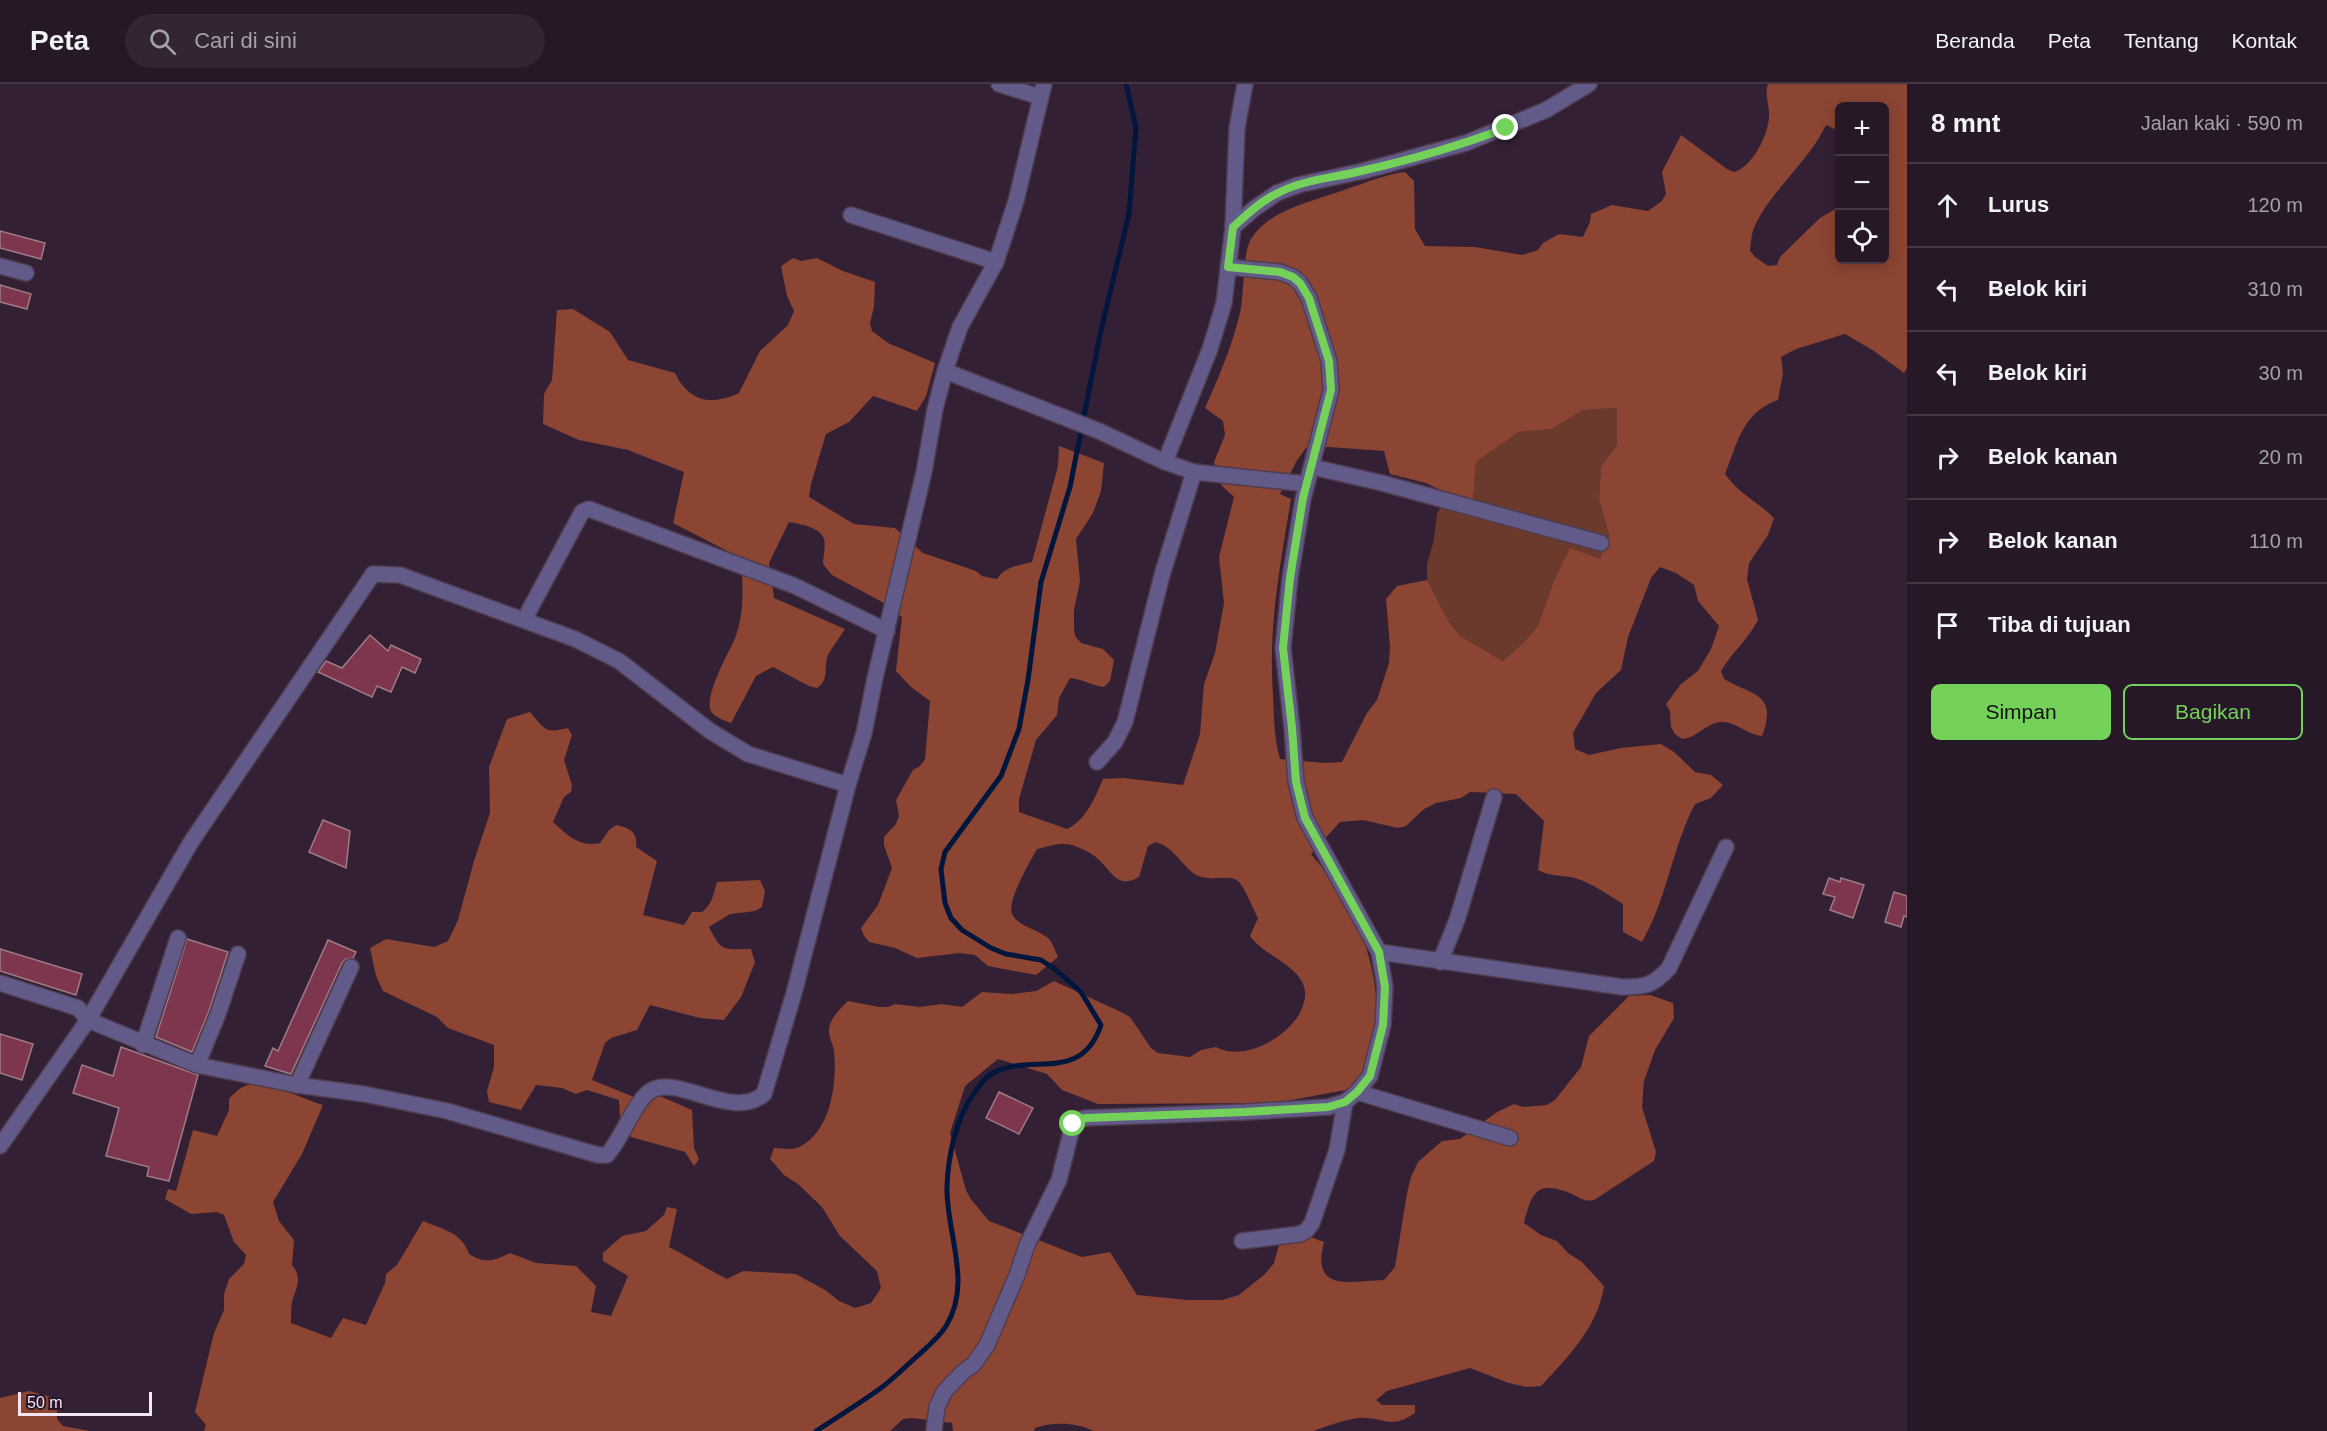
<!DOCTYPE html>
<html lang="id">
<head>
<meta charset="utf-8">
<style>
	body { margin:0; font-family:Arial,sans-serif; background:#332533; color:#f1f3f6 }
	.controls { position:absolute; right:18px; top:18px; display:grid; overflow:hidden; border-radius:9px; box-shadow:0 3px 15px #0003 }
	.controls button { width:54px; height:54px; display:grid; place-items:center; padding:0; border:0; border-bottom:2px solid #433744; background:#271827; color:#f1f3f6; font:30px sans-serif }
	.scale { position:absolute; left:18px; bottom:15px; width:134px; box-sizing:border-box; padding-left:6px; border:3px solid #f3e5f3; border-top:0; font-size:16px; line-height:21px; white-space:nowrap; color:#f3e5f3; -webkit-text-stroke:4px #2a162a; paint-order:stroke }
	.stop { position:absolute; width:18px; height:18px; margin:-14px; border:4px solid #74d25b; border-radius:50%; background:#fff }
	.stop.end { background:#74d25b; border-color:#fff; box-shadow:0 2px 6px #0008 }
	.list { margin:0; padding:0; list-style:none }
	h2 { display:flex; justify-content:space-between; align-items:center; height:78px; margin:0; padding:0 24px; font-size:26px }
	h2 small { font-size:20px; font-weight:400; color:#a4a0a7 }
	.list li { display:grid; grid-template-columns:39px 1fr auto; gap:18px; align-items:center; box-sizing:border-box; height:84px; padding:0 24px; border-top:2px solid #433744 }
	.list b { display:block; font-size:22px; white-space:nowrap }
	.list em { font-size:20px; font-style:normal; color:#a4a0a7 }
	.actions { display:flex; gap:12px; padding:18px 24px }
	.actions a { flex:1; padding:14px 0; border:2px solid #74d25b; border-radius:9px; text-align:center; font-size:21px; color:#74d25b }
	.actions .main { background:#74d25b; color:#111 }
	.icon { flex:none; width:33px; height:33px; fill:none; stroke:currentColor; stroke-width:2; stroke-linecap:round; stroke-linejoin:round }
	.map { position:relative; flex:none; width:1907px; height:1347px; overflow:hidden }
	header { display:flex; align-items:center; gap:36px; box-sizing:border-box; height:84px; padding:0 30px; background:#271827; border-bottom:2px solid #433744 }
	header strong { font-size:28px }
	nav { display:flex; gap:33px; margin-inline-start:auto; font-size:21px }
	.search { width:420px; height:54px; background:#332533; display:flex; align-items:center; gap:15px; box-sizing:border-box; padding:0 21px; border-radius:33px; color:#a4a0a7; font-size:22px }
	main { display:flex }
	aside { flex:1; background:#271827 }
	.map>svg:first-child { display:block }
</style>
</head>
<body>
<header>
<strong>Peta</strong>
<div class="search"><svg class="icon" aria-label="search" viewBox="0 0 24 24"><circle cx="10" cy="10" r="6"/><path d="M15 15l6 6"/></svg>Cari di sini</div>
<nav><a>Beranda</a><a>Peta</a><a>Tentang</a><a>Kontak</a></nav>
</header>
<main>
<div class="map">
<svg width="1907" height="1347" viewBox="0 0 1907 1347">
	<rect width="100%" height="100%" fill="#342034"/>
	<path fill="#6c3a2c" d="M1617,324v37l-16,21 -2,33 10,36 -9,24 -47,24 -15,42 -12,15 -23,21 -43,-25 -11,-14 -22,-42v-16l7,-24 3,-27 12,-19 24,8 3,-40 43,-30 33,-3 31,-19z"/>
	<g fill="#8b4532" fill-rule="evenodd">
		<path d="M1768,0h139v284l-3,5 -30,-22 -29,-17 -49,15 -15,8 2,16 -5,27c-36,13 -40,42 -53,74 13,19 33,28 49,44l-6,17 -19,28 -2,16 11,41c-11,21 -25,31 -37,51l3,8c29,17 54,14 38,57 -14,-1 -27,-15 -41,-14 -15,1 -24,16 -39,17l-7,-5 -4,-7 -1,-16 -4,-7 15,-20 17,-13 13,-22 8,-23 -21,-25 -4,-16 -18,-12 -16,-6 -9,11 -23,59 -7,33 -25,23 -23,40 2,16 14,6 32,-7 40,-4 13,8 21,20 16,3 12,10 -12,13 -16,6c-23,44 -28,95 -53,138l-19,-10v-28c-15,-9 -31,-21 -48,-26 -13,-3 -24,-1 -37,-8l6,-49 -28,-27 -46,-2 -9,6 -25,5 -12,6 -18,17 -8,2 -35,-8 -23,2 -29,32c12,15 28,31 37,48 23,43 39,114 23,162 -3,9 -14,18 -20,25l-76,14 -177,1 -36,-14 -15,-16 -49,-15 -33,27 -15,47 16,57 4,8 19,23 93,36 28,-5 27,43 51,5h34l17,-5 26,-21 9,-11 10,-36 40,15c-13,51 25,39 60,38l11,-13 12,-74 4,-16 7,-15 24,-21 18,-2 37,-27 17,-8 9,3 24,-2 8,-5 26,-33 8,-31 40,-40 21,-1 23,8 1,15 -19,32 -11,31 -2,26 14,45 -2,9 -60,39c-10,2 -13,-2 -22,-6 -35,-14 -40,-3 -48,29l17,12 16,6 11,12 14,9 22,24c-6,41 -36,71 -63,100l-15,1 -17,-4 -39,-15 -83,23 -11,9 6,5h33v8c-26,18 -31,3 -57,5 -16,2 -30,8 -45,13h-220c-16,-9 -42,-9 -58,-3l-1,3h-81l-1,-8 -40,-5 -9,1 -13,12h-686l2,-6 -11,-13 19,-79 10,-23v-16l5,-15 15,-15 2,-9 -12,-13 -10,-27 -7,-3 -26,2 -26,-15 3,-10 8,2 17,-61 24,6 12,-26v-11c5,-6 11,-12 19,-14 20,-4 56,14 75,20l-21,49 -29,48 6,19 15,19 -2,25c11,13 4,23 0,37 -1,7 -1,14 -1,21l40,15 12,-20 23,7 19,-42 1,-9 11,-9 26,-44c19,8 39,11 46,33 16,10 25,7 41,-1l26,10 40,3 20,20 -5,26 20,4 17,-40 -25,-15v-8l19,-17 24,-5 18,-16 3,-8 10,2 -8,38c20,10 38,22 58,32l16,-8 53,3 29,16 14,11 16,7 16,-5 10,-15 -4,-17 -37,-35 -18,-29 -24,-23 -14,-9 -14,-16 4,-11c9,0 19,3 27,-2 31,-17 36,-65 33,-96 -1,-6 -5,-12 -5,-18 -1,-12 11,-23 19,-31l31,6h9l7,-3 25,3 22,-3 20,3 20,-15 29,2 25,-3 18,-10 69,32 7,4 21,31 7,5 32,4 11,-7 15,-3c31,18 92,-19 89,-56 -3,-25 -41,-35 -55,-55l8,-18c-5,-9 -13,-31 -20,-37 -9,-7 -30,1 -42,-6 -15,-10 -21,-27 -40,-33l-8,4 -9,31c-22,13 -27,-6 -41,-18 -7,-7 -24,-15 -34,-15 -8,-1 -19,4 -27,5 -7,13 -30,51 -25,65 6,13 29,16 38,26 3,5 6,12 8,17l-22,18 -48,-9 -13,-11 -15,-2 -43,5 -22,-10 -26,-6 -5,-6 -3,-8 17,-23 14,-37 -8,-23v-8l12,-13 3,-8 -3,-16 17,-30 7,-4 5,-7 5,-58 -19,-14 -15,-16 6,-54 -20,-15 -50,-27 -9,-11c0,-7 3,-18 1,-25 -3,-12 -25,-15 -35,-17l-20,41 5,35 71,31c-5,8 -11,16 -16,24 -7,13 2,26 -12,35l-8,-2 -36,-19 -17,9 -25,47c-7,-3 -16,-5 -20,-12 -7,-14 16,-56 23,-70 11,-27 9,-56 7,-83l-68,-35 11,-51 -56,-22 -49,-10 -36,-16 1,-30 8,-14 5,-70 16,-1 37,23 18,28 47,13c14,29 36,33 64,20l21,-42 28,-26 6,-14 -7,-15 -6,-30 12,-8 8,3 16,-3 26,13 32,11 -1,25 -4,16 2,8 16,12 47,20 -9,33 -9,15 -44,-15 -24,26 -23,12 -15,50 -2,13 45,27 41,4 28,25 53,18 6,5 15,3c8,-13 21,-13 35,-17l26,-96 1,-20 45,17 -3,28 -8,22 -17,26 4,42 -6,29v18l1,8 6,7 22,6 11,11 -4,21 -6,6c-12,-1 -21,-8 -34,-9l-11,20 -2,17 -21,25 -17,59v13l48,17c19,-9 28,-31 36,-50l20,-1 60,7 17,-51 4,-50 11,-31 9,-50 -5,-46 15,-60 -13,-12 -7,-23 11,-27 -2,-14 -18,-13c14,-31 27,-62 35,-95 4,-17 3,-59 10,-72 16,-31 64,-40 94,-51 21,-7 39,-15 61,-18l9,9 1,48 10,17 50,1 47,8 16,-5 5,-7 16,-9 24,3 7,-15 1,-8 21,-9 36,6 14,-10 4,-7 -4,-22 19,-37 46,34 7,3c18,-5 34,-36 35,-55 1,-11 -5,-21 -1,-33zM1840,22h44v154h-44l-1,-53 -19,11 -40,39 -3,8 -9,1 -13,-9 -5,-6c1,-8 1,-16 4,-23 15,-36 54,-65 72,-103l13,6zM1617,324v37l-16,21 -2,33 10,36 -9,24 -30,-11 -17,35 -15,42 -12,15 -23,21 -43,-25 -11,-14 -22,-42 -30,6 -11,13 4,48 -1,16 -12,37 -10,13 -25,49 -17,1 -45,-4c-6,-21 -6,-42 -7,-64 -5,-68 7,-129 18,-196l-11,-5 16,-32 10,-14 23,-1 55,4 6,23 36,9 26,13 21,6 3,-40 43,-30 33,-3 31,-19z"/>
		<path d="M530,628c15,17 14,22 38,16l4,7 -8,25 8,25 -1,7 -7,5 -11,25c14,13 27,26 47,21l9,-13 7,-5c14,3 22,7 20,22l21,14 -14,54 41,10 8,-13h10c11,-9 11,-17 15,-30l43,-2 5,11 -3,16 -7,4 -25,3 -21,13c13,26 14,22 42,22l4,13 -14,35 -17,23 -24,-2 -50,-13 -13,25 -26,8 -6,5 -13,37 42,17 26,-1 32,14 2,38 5,11 -5,7 -9,-14 -54,-15 -11,-20 -1,-17 -32,-10 -11,4 -14,-6 -26,-3 -15,25 -32,-8 -2,-11 7,-24v-22l-46,-17 -11,-11 -54,-26 -7,-15 -6,-28 16,-9 48,8 14,-6 10,-21 16,-59 16,-48 -1,-46 18,-48z"/>
		<path d="M29,1307l22,6 6,6v16l6,7 27,5h-90v-33z"/>
	</g>
	<g fill="none" stroke-linecap="round" stroke-linejoin="round">
		<path stroke="#00163c" stroke-width="5" d="M816,1347c22,-14 44,-28 65,-43 12,-9 23,-20 34,-30 11,-10 23,-19 31,-32 27,-43 0,-93 1,-139 1,-31 9,-70 28,-95 4,-6 12,-16 18,-19 39,-21 88,11 108,-48l-20,-33 -26,-23 -14,-9 -35,-6 -15,-6 -29,-18 -11,-12 -6,-15 -4,-34 4,-17 56,-76 18,-47 9,-49 13,-98 29,-95 31,-157 28,-116 7,-87 -10,-43"/>
	</g>
	<g fill="#7d364e" stroke="#9f7b84" stroke-width="1.5">
		<path d="M0,147l45,12 -4,16 -41,-11z"/>
		<path d="M0,201l31,9 -4,15 -27,-7z"/>
		<path d="M370,551l18,16 3,-6 30,14 -6,14 -13,-6 -11,25 -14,-6 -5,11 -54,-25 8,-11 16,7z"/>
		<path d="M323,736l27,11 -4,37 -37,-16z"/>
		<path d="M1829,794l11,4 1,-4 23,7 -11,33 -23,-8 5,-13 -12,-3z"/>
		<path d="M1894,808l13,4v21l-3,-1 -3,11 -16,-5z"/>
		<path d="M187,855l41,13 -19,59 -17,41 -36,-15z"/>
		<path d="M328,856l28,12 -3,6 -7,1 -4,4 -51,111 -26,-8 8,-18 5,3z"/>
		<path d="M0,865l82,25 -6,21 -76,-24z"/>
		<path d="M0,950l33,10 -11,36 -22,-7z"/>
		<path d="M121,963l77,28 -29,106 -22,-5 2,-9 -43,-11 13,-48 -46,-15 9,-28 31,11z"/>
		<path d="M999,1008l34,16 -14,26 -33,-16z"/>
	</g>
	<g fill="none" stroke-linecap="round" stroke-linejoin="round">
		<defs>
			<g id="street">
				<path d="M999,0l41,13"/>
				<path d="M851,131l145,47"/>
				<path d="M1233,143l22,-19 22,-15 21,-8 65,-14 103,-28 80,-33 43,-26"/>
				<path d="M0,182l26,7"/>
				<path d="M945,287l154,60 66,31 29,10 113,12"/>
				<path d="M1165,378l45,-113 14,-46 9,-76 4,-99 8,-44"/>
				<path d="M1312,383l70,16 219,60"/>
				<path d="M524,536l58,-108 7,-3 206,77 92,45"/>
				<path d="M1097,678l18,-20 10,-20 37,-147 32,-103"/>
				<path d="M1379,868l243,35c23,0 31,-1 47,-19l57,-121"/>
				<path d="M1440,878l17,-42 37,-123"/>
				<path d="M0,899l78,25 10,12 109,45 100,20 67,9 83,17 151,44h9c15,-16 29,-57 45,-65 27,-15 81,31 112,4l30,-101 54,-208 16,-52 11,-55 49,-206 11,-63 10,-38 15,-44 36,-65 20,-61 28,-117"/>
				<path d="M143,961l35,-107"/>
				<path d="M197,981l21,-51 20,-60"/>
				<path d="M297,1001l54,-118"/>
				<path d="M1357,1008l153,46"/>
				<path d="M0,1062l88,-126 103,-178 182,-268 27,1 175,64 44,22 91,70 38,23 100,31"/>
				<path d="M1242,1157l58,-7 7,-4 5,-7 25,-73 8,-48"/>
				<path d="M934,1347l3,-24 7,-15 19,-20 11,-8 13,-19 30,-70 10,-30 32,-65 14,-56 5,-4 7,-2 160,-6 83,-5 17,-5 12,-10 13,-16 13,-51 2,-38 -6,-35 -74,-134 -9,-36 -4,-54 -9,-80 7,-70 13,-79 28,-109 -2,-29 -20,-63 -9,-15 -7,-6 -13,-5 -52,-5"/>
			</g>
		</defs>
		<use href="#street" stroke="#4f3c4f" stroke-width="18"/>
		<use href="#street" stroke="#625a88" stroke-width="15"/>
	</g>
	<g fill="none" stroke-linecap="round" stroke-linejoin="round">
		<path stroke="#74d25b" stroke-width="8" d="M1073,1040l5,-4 8,-2 159,-6 83,-5 17,-5 12,-10 13,-16 13,-51 2,-38 -6,-35 -74,-134 -9,-36 -4,-54 -9,-80 7,-70 13,-80 28,-108 -2,-29 -20,-63 -9,-15 -7,-6 -13,-5 -52,-5 5,-40c13,-12 27,-25 43,-33 25,-14 57,-16 85,-23 49,-11 98,-25 145,-43"/>
	</g>
</svg>
<div class="controls">
<button>+</button>
<button>−</button>
<button><svg class="icon" aria-label="locate" viewBox="0 0 24 24"><circle cx="12" cy="12" r="6"/><path d="M12 2v4M12 18v4M2 12h4M18 12h4"/></svg></button>
</div>
<div class="scale">50 m</div>
<div class="stop" style="left:1073px;top:1040px"></div>
<div class="stop end" style="left:1506px;top:44px"></div>
</div>
<aside>
<h2>8 mnt<small>Jalan kaki · 590 m</small></h2>
<ul class="list">
<li><svg class="icon" aria-label="ahead" viewBox="0 0 24 24"><path d="M12 20V5M6 11l6-6 6 6"/></svg><div><b>Lurus</b></div><em>120 m</em></li>
<li><svg class="icon" aria-label="left" viewBox="0 0 24 24"><path d="M17 20v-9H6M10 6l-5 5 5 5"/></svg><div><b>Belok kiri</b></div><em>310 m</em></li>
<li><svg class="icon" aria-label="left" viewBox="0 0 24 24"><path d="M17 20v-9H6M10 6l-5 5 5 5"/></svg><div><b>Belok kiri</b></div><em>30 m</em></li>
<li><svg class="icon" aria-label="right" viewBox="0 0 24 24"><path d="M7 20v-9h11M14 6l5 5-5 5"/></svg><div><b>Belok kanan</b></div><em>20 m</em></li>
<li><svg class="icon" aria-label="right" viewBox="0 0 24 24"><path d="M7 20v-9h11M14 6l5 5-5 5"/></svg><div><b>Belok kanan</b></div><em>110 m</em></li>
<li><svg class="icon" aria-label="arrive" viewBox="0 0 24 24"><path d="M6 21V4h12l-3 4 3 4H6"/></svg><div><b>Tiba di tujuan</b></div></li>
</ul>
<div class="actions"><a class="main">Simpan</a><a>Bagikan</a></div>
</aside>
</main>
</body>
</html>
